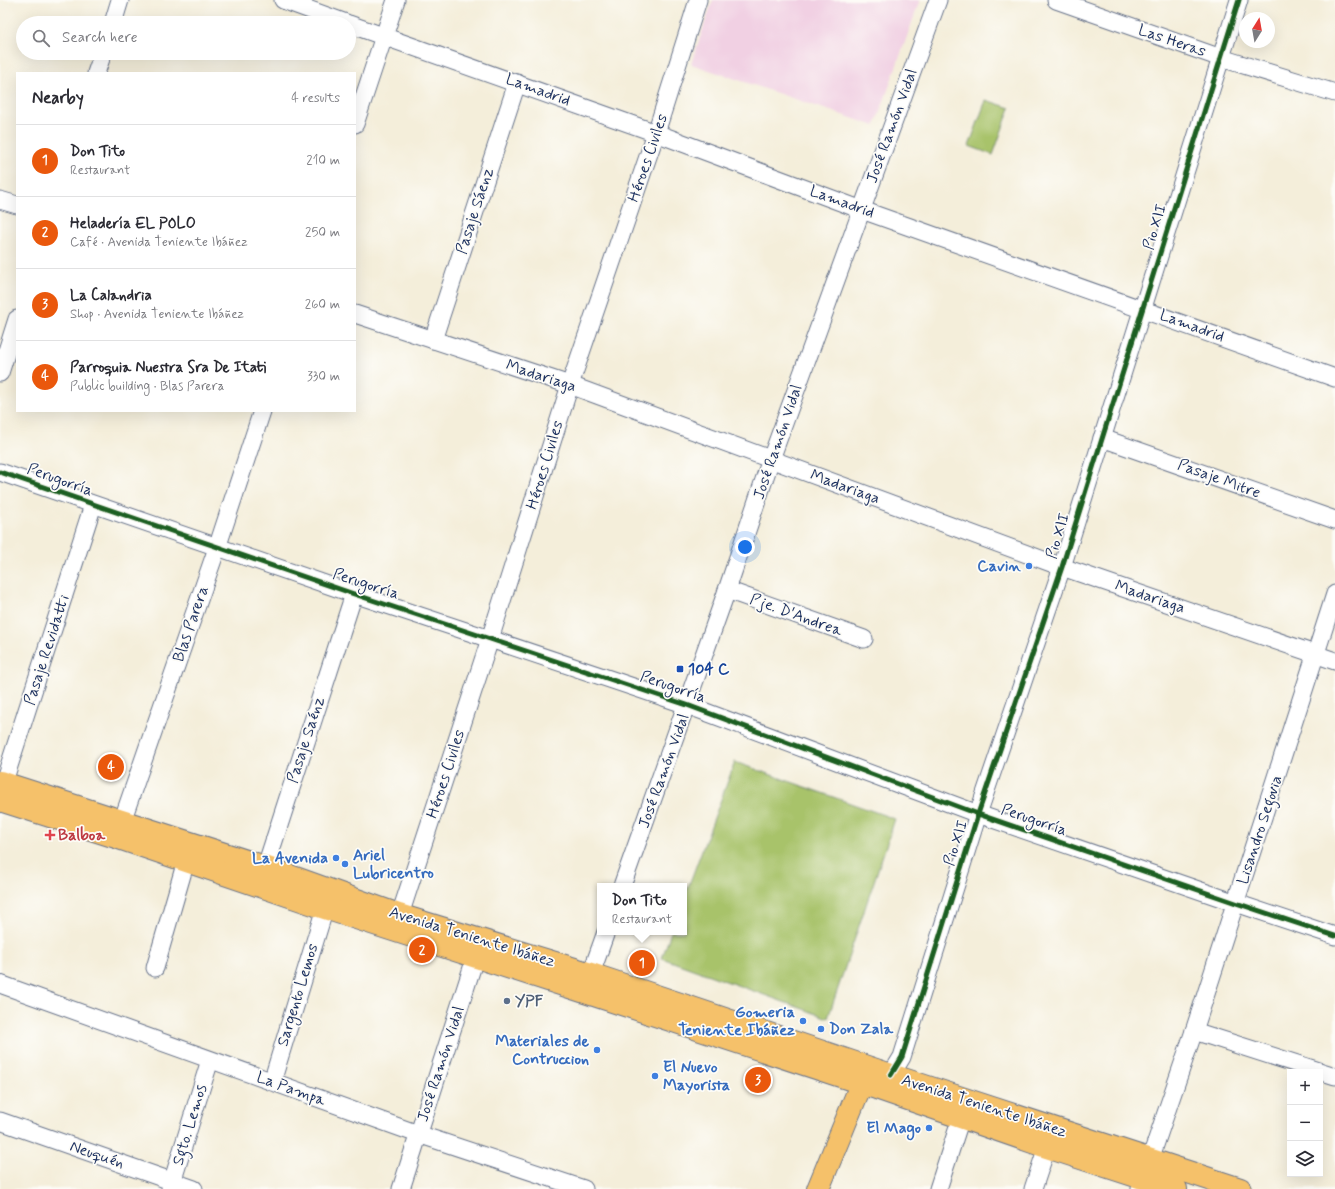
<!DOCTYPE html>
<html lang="en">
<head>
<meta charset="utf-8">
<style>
	body { margin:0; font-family:Mynerve,sans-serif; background:#f2f2f3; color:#2b2b33 }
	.controls { position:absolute; right:12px; bottom:12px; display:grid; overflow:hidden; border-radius:0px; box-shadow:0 4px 16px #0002 }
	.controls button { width:36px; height:36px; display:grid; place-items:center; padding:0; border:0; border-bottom:1px solid #e1e1e2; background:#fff; color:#2b2b33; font:20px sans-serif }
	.compass { position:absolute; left:1239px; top:12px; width:36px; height:36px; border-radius:50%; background:#fff; box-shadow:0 4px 16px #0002; rotate:11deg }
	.you { position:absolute; left:745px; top:547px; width:14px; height:14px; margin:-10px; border:3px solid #fff; border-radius:50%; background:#1a73e8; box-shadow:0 0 0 6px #1a73e833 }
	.badge { display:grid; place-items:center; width:26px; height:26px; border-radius:50%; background:#ea580c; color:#fff; font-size:13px; font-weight:700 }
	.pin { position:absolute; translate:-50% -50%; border:2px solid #fff; box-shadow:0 1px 4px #0006 }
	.popup { position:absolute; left:597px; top:883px; width:90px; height:52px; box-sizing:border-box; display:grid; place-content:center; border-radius:0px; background:#fff; filter:drop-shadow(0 1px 3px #0005); font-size:13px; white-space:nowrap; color:#7c7c81 }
	.popup b { font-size:15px; color:#2b2b33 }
	.popup::after { content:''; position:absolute; left:50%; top:100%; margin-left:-8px; border:8px solid transparent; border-top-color:#fff }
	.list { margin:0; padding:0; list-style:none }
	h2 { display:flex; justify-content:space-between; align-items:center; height:52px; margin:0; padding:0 16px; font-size:17px }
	h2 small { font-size:13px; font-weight:400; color:#7c7c81 }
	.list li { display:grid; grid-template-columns:26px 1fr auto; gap:12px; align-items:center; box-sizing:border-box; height:72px; padding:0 16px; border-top:1px solid #e1e1e2 }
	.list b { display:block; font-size:15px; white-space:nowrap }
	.list p { margin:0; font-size:13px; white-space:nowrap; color:#7c7c81 }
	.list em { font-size:13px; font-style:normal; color:#7c7c81 }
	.icon { flex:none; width:22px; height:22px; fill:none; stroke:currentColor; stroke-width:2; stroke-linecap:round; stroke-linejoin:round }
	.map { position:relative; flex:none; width:1335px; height:1189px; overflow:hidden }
	.search { position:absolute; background:#fff; box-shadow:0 4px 16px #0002; left:16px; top:16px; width:340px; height:44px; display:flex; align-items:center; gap:10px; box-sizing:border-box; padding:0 14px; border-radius:22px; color:#7c7c81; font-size:15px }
	.panel { position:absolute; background:#fff; box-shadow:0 4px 16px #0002; left:16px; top:72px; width:340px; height:340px; border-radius:0px }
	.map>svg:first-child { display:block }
</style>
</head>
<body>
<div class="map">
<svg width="1335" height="1189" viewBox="0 0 1335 1189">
	<rect width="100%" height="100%" fill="#fdfcf7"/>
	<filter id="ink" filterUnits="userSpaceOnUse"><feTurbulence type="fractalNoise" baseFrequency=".025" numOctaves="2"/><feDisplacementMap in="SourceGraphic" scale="8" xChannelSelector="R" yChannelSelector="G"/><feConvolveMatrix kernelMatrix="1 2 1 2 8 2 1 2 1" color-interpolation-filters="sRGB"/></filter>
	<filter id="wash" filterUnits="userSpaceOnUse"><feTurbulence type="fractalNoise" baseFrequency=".012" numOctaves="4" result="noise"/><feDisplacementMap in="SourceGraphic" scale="16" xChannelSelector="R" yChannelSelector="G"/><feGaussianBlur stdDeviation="0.9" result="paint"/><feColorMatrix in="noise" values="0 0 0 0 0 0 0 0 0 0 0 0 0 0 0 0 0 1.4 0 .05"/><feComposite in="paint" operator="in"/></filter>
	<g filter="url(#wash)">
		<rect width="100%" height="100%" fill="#f4eeda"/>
		<path fill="#f1d0e3" d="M713,0h207l-45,126 -184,-62z"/>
		<g fill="#a8c36a" stroke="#627964">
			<path d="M986,100l24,8 -17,47 -24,-9z"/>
			<path d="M735,762l160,57 -67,199 -166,-60 9,-26h13v-34z"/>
		</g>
	</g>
	<g filter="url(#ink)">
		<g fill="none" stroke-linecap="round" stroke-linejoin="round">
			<defs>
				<g id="minor">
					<path d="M283,0l63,23"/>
					<path d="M1056,0l165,58 114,35"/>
					<path d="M113,23l7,-23"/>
					<path d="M349,24l307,109 206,77 473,168"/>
					<path d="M96,73l7,-20"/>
					<path d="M355,124l41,-124"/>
					<path d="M0,200l17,5"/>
					<path d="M355,314l215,71 492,182 273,94"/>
					<path d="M433,340l84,-257"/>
					<path d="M0,373l17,-54"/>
					<path d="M1102,438l233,82"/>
					<path d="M0,472l354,122 136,45 197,66 291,109 258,89 99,33"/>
					<path d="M727,590l137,49"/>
					<path d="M0,794l93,-289"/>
					<path d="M118,833l99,-285 45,-137"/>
					<path d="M262,878l92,-284"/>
					<path d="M622,886l105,-296 44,-131 167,-459"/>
					<path d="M396,927l94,-288 80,-254 86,-252 42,-133"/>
					<path d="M155,968l31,-107"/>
					<path d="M0,984l418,150 166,55"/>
					<path d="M587,985l19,-53"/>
					<path d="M1194,1031l141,45"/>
					<path d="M891,1075l11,-18 76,-243 84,-247 177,-567"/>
					<path d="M272,1082l53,-174"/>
					<path d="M0,1121l194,68"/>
					<path d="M170,1189l40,-129"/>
					<path d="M401,1189l78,-243"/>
					<path d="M938,1189l23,-71"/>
					<path d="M1033,1189l14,-42"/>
					<path d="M1140,1189l54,-158 141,-437"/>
				</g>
				<g id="major">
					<path d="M0,782l265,85 134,48 192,59 300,101 349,114"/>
					<path d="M0,800l116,37 209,71 260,84 277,91 185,64 129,42"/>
					<path d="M818,1189l49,-119"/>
				</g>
			</defs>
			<use href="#minor" stroke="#677289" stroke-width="19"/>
			<use href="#major" stroke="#677289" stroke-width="24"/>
			<use href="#minor" stroke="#fff" stroke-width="17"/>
			<use href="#major" stroke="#f5c16b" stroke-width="22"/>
			<defs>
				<g id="cycleway">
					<path d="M0,472l354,122 136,45 197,66 291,109 258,89 99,33"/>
					<path d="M891,1075l11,-18 76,-243 84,-247 177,-567"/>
				</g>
			</defs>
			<use href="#cycleway" stroke="#fdfcf7" stroke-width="8"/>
			<use href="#cycleway" stroke="#1b5e20" stroke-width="5"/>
		</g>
	</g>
	<g fill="#3f7fe0" stroke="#fdfcf7" stroke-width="1.5">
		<circle cx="1029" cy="566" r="4"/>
		<circle cx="336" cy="858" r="4"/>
		<circle cx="345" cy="864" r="4"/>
		<circle cx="803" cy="1021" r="4"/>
		<circle cx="821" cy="1029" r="4"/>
		<circle cx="597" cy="1050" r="4"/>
		<circle cx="655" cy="1076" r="4"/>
		<circle cx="929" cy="1128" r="4"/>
	</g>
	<rect fill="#1a4fb4" stroke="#fdfcf7" stroke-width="1.5" x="676" y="665" width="8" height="8" rx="2"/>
	<path fill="#e0444e" stroke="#fdfcf7" stroke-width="1.5" d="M48 829h4v4h4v4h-4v4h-4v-4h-4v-4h4z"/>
	<circle fill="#5c6f8a" stroke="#fdfcf7" stroke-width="1.5" cx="507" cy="1001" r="4"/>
	<g text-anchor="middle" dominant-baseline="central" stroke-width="3.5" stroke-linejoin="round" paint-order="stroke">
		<g font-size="16" fill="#1b2f5e" stroke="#fdfcf7">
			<text transform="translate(1172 41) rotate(19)">Las Heras</text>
			<text transform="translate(538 90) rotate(20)">Lamadrid</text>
			<text transform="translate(892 126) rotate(-70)">José Ramón Vidal</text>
			<text transform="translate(648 158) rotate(-71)">Héroes Civiles</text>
			<text transform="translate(842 202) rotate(20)">Lamadrid</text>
			<text transform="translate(475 211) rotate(-72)">Pasaje Sáenz</text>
			<text transform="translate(1155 227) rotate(-73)">Pio XII</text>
			<text transform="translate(1192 326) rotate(20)">Lamadrid</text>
			<text transform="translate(541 376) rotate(18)">Madariaga</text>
			<text transform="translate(778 442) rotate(-71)">José Ramón Vidal</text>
			<text transform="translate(545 465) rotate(-73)">Héroes Civiles</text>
			<text transform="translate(1219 479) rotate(20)">Pasaje Mitre</text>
			<text transform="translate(60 480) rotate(20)">Perugorría</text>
			<text transform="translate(845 487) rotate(20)">Madariaga</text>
			<text transform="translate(1058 536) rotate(-73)">Pio XII</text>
			<text transform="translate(366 584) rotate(18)">Perugorría</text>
			<text transform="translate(1150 597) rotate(19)">Madariaga</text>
			<text transform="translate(796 615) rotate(20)">Pje. D'Andrea</text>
			<text transform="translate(191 624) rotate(-71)">Blas Parera</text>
			<text transform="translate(47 650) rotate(-72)">Pasaje Revidatti</text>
			<text transform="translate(673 687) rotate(19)">Perugorría</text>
			<text transform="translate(306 740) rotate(-72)">Pasaje Saénz</text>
			<text transform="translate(664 771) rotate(-70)">José Ramón Vidal</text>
			<text transform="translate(446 774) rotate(-72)">Héroes Civiles</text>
			<text transform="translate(1034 820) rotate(19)">Perugorría</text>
			<text transform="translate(1260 830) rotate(-72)">Lisandro Segovia</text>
			<text transform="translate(956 843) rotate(-72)">Pio XII</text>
			<text transform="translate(472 937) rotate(17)">Avenida Teniente Ibáñez</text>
			<text transform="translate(298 995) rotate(-73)">Sargento Lemos</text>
			<text transform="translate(441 1064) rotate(-72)">José Ramón Vidal</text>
			<text transform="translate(291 1089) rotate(20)">La Pampa</text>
			<text transform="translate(984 1106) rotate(18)">Avenida Teniente Ibáñez</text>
			<text transform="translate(190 1125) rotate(-73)">Sgto. Lemos</text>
			<text transform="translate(97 1155) rotate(19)">Neuquén</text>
		</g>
		<g font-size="16" font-weight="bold" fill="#366cbe" stroke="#fdfcf7" text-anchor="end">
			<text x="1021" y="566">Cavin</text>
			<text x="353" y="855" text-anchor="start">Ariel<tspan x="353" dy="18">Lubricentro</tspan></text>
			<text x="328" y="858">La Avenida</text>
			<text x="795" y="1012">Gomeria<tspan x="795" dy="18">Teniente Ibáñez</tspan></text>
			<text x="829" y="1029" text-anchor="start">Don Zala</text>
			<text x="589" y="1041">Materiales de<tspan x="589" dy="18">Contruccion</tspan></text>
			<text x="663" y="1067" text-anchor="start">El Nuevo<tspan x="663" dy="18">Mayorista</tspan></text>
			<text x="921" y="1128">El Mago</text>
		</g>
		<g font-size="16" font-weight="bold" fill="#164399" stroke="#fdfcf7" text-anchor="start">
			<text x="688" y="669">104 C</text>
		</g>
		<g font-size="16" font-weight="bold" fill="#be3a42" stroke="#fdfcf7" text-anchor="start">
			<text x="58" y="835">Balboa</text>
		</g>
		<g font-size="16" font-weight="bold" fill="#4e5e75" stroke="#fdfcf7" text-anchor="start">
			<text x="515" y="1001">YPF</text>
		</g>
	</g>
</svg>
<div class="controls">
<button>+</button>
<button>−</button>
<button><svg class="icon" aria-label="layers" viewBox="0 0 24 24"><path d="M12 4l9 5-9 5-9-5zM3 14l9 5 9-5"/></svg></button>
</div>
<svg class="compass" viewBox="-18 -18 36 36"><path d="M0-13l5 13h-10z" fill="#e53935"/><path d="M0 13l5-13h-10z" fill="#7c7c81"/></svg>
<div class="you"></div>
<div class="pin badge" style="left:642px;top:963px">1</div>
<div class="popup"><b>Don Tito</b>Restaurant</div>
<div class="pin badge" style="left:422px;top:950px">2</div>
<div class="pin badge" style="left:758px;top:1080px">3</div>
<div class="pin badge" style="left:111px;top:767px">4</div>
<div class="search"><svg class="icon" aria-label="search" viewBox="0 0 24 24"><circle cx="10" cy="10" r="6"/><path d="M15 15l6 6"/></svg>Search here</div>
<section class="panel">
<h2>Nearby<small>4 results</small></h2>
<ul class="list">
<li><span class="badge">1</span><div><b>Don Tito</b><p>Restaurant</p></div><em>210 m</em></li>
<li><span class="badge">2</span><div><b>Heladería EL POLO</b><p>Café · Avenida Teniente Ibáñez</p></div><em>250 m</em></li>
<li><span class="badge">3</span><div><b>La Calandria</b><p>Shop · Avenida Teniente Ibáñez</p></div><em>260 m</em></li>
<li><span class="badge">4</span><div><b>Parroquia Nuestra Sra De Itati</b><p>Public building · Blas Parera</p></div><em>330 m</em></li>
</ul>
</section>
</div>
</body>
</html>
